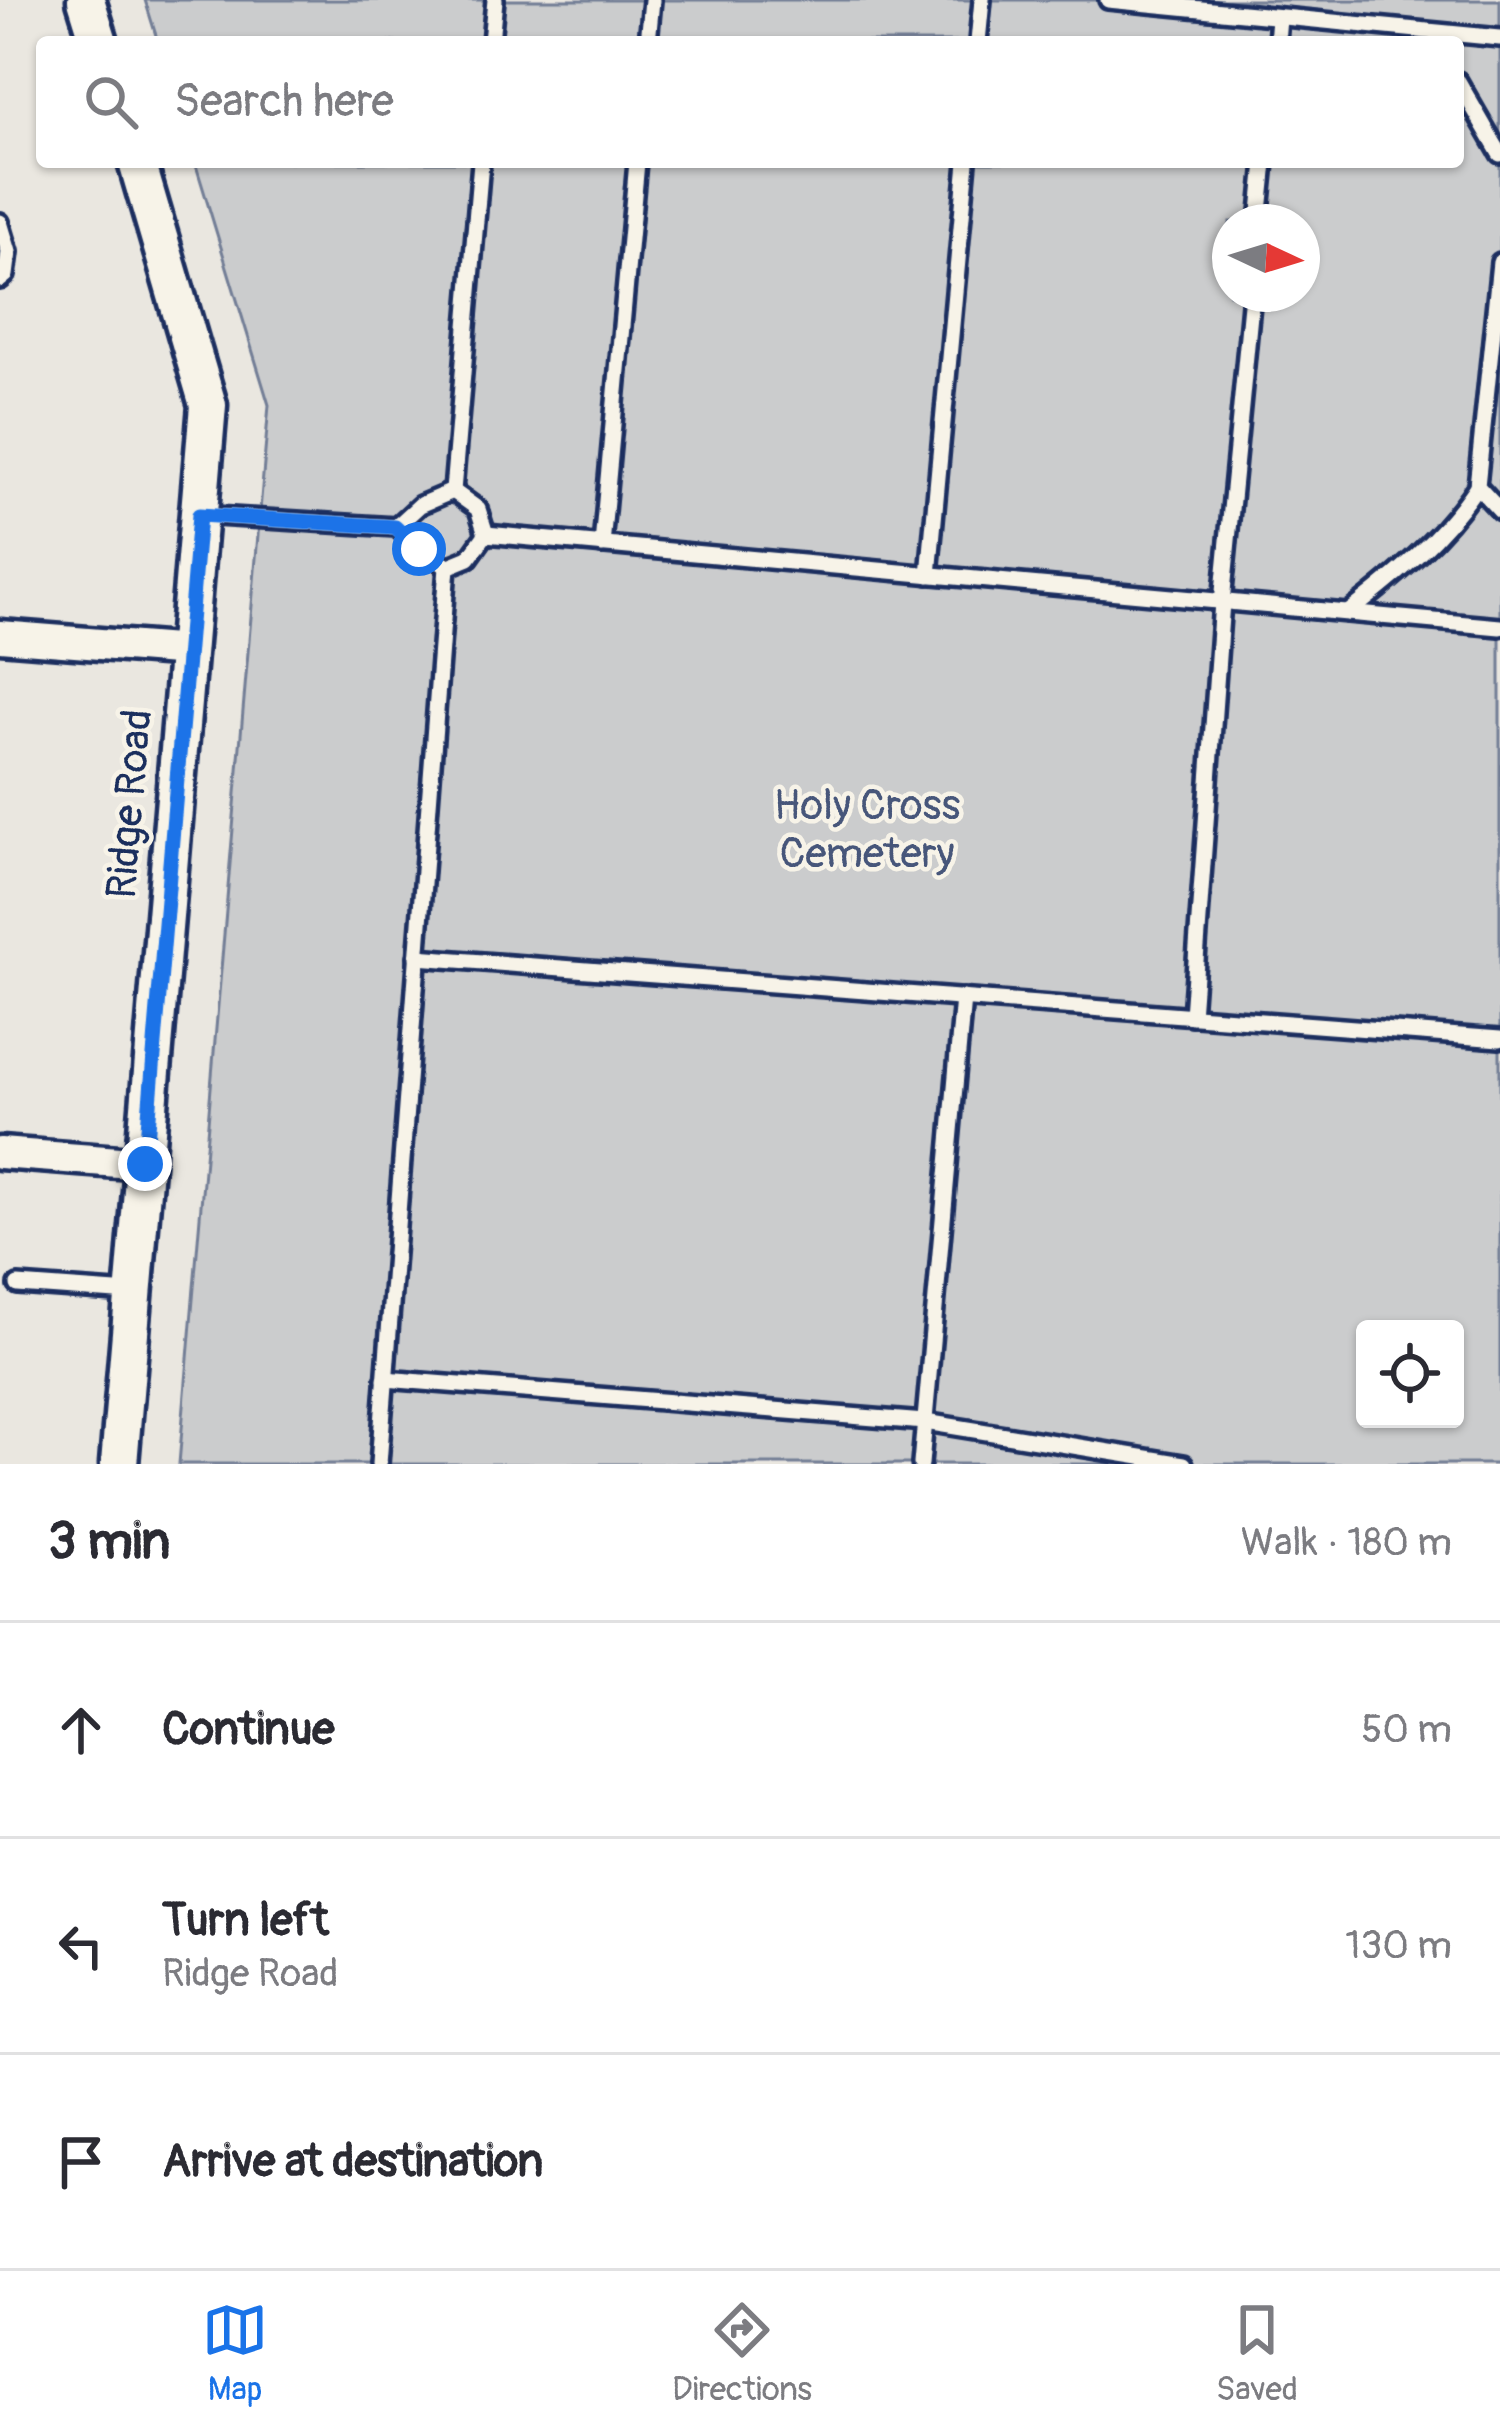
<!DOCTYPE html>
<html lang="en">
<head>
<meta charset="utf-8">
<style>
	body { margin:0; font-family:Pangolin,sans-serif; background:#f2f2f3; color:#2b2b33 }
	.controls { position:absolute; right:36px; bottom:36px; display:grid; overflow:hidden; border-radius:12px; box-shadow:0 3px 9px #0004 }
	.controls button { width:108px; height:108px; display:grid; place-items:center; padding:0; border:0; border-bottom:3px solid #e1e1e2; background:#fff; color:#2b2b33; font:60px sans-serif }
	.compass { position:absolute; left:1212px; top:204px; width:108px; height:108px; border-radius:50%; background:#fff; box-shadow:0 3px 9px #0004; rotate:94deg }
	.stop { position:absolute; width:36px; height:36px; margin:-27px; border:9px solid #1a73e8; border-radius:50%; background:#fff }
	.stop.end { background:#1a73e8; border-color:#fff; box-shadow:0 3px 12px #0008 }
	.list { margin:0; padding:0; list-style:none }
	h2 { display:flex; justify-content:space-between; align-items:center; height:156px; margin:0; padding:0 48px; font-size:51px }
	h2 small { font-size:39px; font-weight:400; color:#7c7c81 }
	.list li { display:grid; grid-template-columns:78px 1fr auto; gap:36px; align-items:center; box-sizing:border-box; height:216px; padding:0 48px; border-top:3px solid #e1e1e2 }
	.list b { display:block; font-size:45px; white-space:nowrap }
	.list p { margin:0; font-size:39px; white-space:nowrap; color:#7c7c81 }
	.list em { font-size:39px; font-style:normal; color:#7c7c81 }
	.icon { flex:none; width:66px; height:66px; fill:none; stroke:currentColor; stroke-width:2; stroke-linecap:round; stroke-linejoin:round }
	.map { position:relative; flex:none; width:1500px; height:1464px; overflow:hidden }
	.search { position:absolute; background:#fff; box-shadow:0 3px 9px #0004; left:36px; right:36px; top:36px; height:132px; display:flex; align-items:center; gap:30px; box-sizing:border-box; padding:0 42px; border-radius:12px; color:#7c7c81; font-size:45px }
	.sheet { height:804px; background:#fff }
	nav { display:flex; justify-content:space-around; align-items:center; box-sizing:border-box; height:168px; border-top:3px solid #e1e1e2; background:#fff; font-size:33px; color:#7c7c81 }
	nav a { display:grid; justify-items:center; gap:6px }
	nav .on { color:#1a73e8 }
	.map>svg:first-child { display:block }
</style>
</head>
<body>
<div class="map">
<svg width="1500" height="1464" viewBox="0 0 1500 1464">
	<rect width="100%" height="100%" fill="#eae7e0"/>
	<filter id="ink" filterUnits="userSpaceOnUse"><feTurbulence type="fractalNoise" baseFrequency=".00833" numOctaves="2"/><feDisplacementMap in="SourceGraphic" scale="24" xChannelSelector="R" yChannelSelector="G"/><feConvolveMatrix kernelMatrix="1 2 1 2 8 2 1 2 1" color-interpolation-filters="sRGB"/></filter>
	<g filter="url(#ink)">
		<path fill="#cbcccd" stroke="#737e96" stroke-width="3" fill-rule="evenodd" d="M145,0h1355v1464h-1321l90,-1059 -74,-243h1263v-120h-1300zM1230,222h72v72h-72zM1365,1329h90v90h-90z"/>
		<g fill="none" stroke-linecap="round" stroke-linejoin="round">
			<defs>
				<g id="service">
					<path d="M1108,0l392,38"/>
					<path d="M491,42l4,-42"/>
					<path d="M648,42l4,-42"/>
					<path d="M978,42l4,-42"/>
					<path d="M1277,42l2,-25"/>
					<path d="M1458,81l42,73"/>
					<path d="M0,222l9,30 -3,23 -6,5"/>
					<path d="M1259,222l6,-60"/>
					<path d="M1500,262l-23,224 23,25"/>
					<path d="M453,491l28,-329"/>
					<path d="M199,515l197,12 51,40 22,-9 17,-24 -8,-25 -25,-18 -33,14 -24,22"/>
					<path d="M486,534l1014,93"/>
					<path d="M602,545l35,-383"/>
					<path d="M929,575l38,-413"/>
					<path d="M1348,613c49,-38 94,-75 129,-127"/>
					<path d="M417,957l1083,82"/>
					<path d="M1192,1016l30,-414 30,-308"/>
					<path d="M18,1285l112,8"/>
					<path d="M385,1379l540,43 259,42"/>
					<path d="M379,1464l68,-897"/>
					<path d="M921,1464l42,-466"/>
				</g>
				<g id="minor">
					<path d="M0,636l188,15"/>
					<path d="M0,1153l145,11"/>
				</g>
				<g id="tertiary">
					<path d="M86,0l13,42"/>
					<path d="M119,1464l89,-1059 -71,-243"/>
				</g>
			</defs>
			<use href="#service" stroke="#1b2f5e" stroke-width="24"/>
			<use href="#minor" stroke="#1b2f5e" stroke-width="39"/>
			<use href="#tertiary" stroke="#1b2f5e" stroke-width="45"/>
			<use href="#service" stroke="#f7f3e8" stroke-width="15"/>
			<use href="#minor" stroke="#f7f3e8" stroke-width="30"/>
			<use href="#tertiary" stroke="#f7f3e8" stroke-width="36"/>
		</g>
	</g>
	<g fill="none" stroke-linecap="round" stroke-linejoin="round" filter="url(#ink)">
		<path stroke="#1a73e8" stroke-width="15" d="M145,1164l54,-649 196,12 24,22"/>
	</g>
	<g text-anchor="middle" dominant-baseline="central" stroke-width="9" stroke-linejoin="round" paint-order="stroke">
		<g font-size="42" fill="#1b2f5e" stroke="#f7f3e8">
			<text transform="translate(130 804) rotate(-85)">Ridge Road</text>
		</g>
		<g font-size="42" fill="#47567a" stroke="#f7f3e8">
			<text x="867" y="806">Holy Cross<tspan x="867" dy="48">Cemetery</tspan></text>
		</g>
	</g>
</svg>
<div class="controls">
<button><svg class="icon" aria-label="locate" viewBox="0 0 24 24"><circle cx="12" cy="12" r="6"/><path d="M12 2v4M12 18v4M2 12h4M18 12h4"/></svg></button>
</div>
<svg class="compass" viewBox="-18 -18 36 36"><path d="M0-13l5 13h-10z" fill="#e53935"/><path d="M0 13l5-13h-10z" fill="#7c7c81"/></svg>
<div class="stop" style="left:419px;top:549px"></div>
<div class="stop end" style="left:145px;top:1164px"></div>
<div class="search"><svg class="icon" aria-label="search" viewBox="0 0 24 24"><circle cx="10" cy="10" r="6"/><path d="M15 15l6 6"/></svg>Search here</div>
</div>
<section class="sheet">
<h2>3 min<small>Walk · 180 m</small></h2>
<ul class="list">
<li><svg class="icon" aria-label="ahead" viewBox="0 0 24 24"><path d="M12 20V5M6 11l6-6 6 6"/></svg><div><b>Continue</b></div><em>50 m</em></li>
<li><svg class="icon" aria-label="left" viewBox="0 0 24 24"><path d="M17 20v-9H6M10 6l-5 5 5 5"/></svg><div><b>Turn left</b><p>Ridge Road</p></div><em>130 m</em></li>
<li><svg class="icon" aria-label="arrive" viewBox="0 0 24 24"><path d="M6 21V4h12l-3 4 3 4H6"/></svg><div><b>Arrive at destination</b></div></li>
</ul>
</section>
<nav>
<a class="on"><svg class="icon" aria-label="map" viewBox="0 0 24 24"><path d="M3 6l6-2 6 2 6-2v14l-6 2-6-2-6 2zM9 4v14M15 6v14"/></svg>Map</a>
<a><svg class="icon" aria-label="directions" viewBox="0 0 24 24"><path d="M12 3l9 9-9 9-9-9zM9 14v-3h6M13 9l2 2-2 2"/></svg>Directions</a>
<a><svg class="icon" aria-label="saved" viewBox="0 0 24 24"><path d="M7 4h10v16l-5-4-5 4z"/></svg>Saved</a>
</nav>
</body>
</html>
